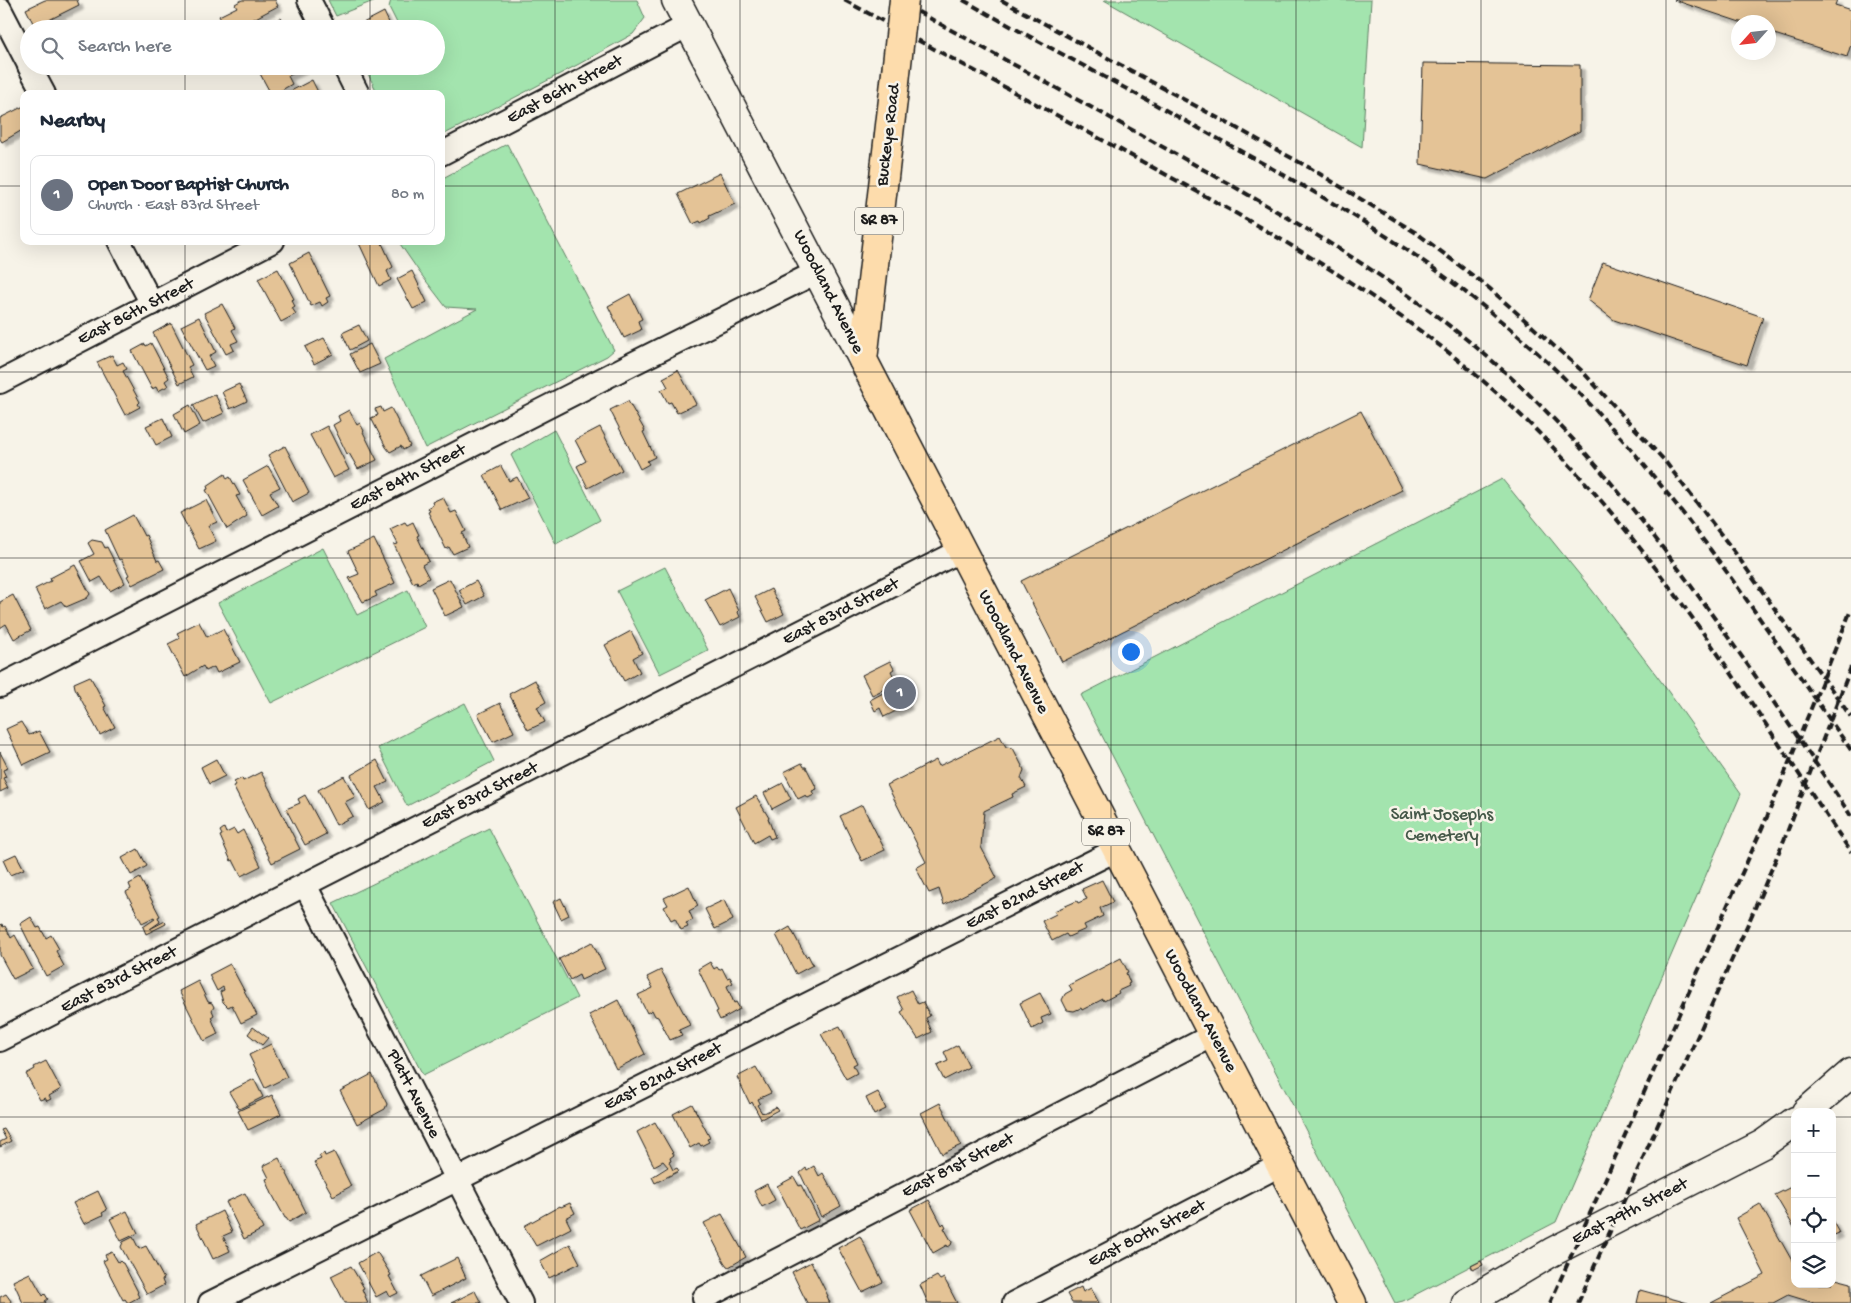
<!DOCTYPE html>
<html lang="en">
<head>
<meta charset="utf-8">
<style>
	body { margin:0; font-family:"Gochi Hand",sans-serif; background:#f6f6f7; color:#1f2937 }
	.controls { position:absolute; right:15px; bottom:15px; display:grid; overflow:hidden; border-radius:10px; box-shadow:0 5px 20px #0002 }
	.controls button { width:45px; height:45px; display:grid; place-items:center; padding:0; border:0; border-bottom:1px solid #e0e1e3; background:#fff; color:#1f2937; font:25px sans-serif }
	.compass { position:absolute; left:1731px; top:15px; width:45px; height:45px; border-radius:50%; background:#fff; box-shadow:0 5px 20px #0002; rotate:243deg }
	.you { position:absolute; left:1130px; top:651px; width:18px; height:18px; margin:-12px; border:4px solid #fff; border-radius:50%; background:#1a73e8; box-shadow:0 0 0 8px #1a73e833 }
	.badge { display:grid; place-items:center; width:32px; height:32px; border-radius:50%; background:#d93025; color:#fff; font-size:16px; font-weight:700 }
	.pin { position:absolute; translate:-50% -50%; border:2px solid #fff; box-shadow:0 1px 5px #0006 }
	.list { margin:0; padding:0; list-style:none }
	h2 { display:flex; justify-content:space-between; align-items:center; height:65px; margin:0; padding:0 20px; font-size:21px }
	h2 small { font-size:16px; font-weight:400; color:#747a83 }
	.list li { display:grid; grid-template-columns:32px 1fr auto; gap:15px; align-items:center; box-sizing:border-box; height:80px; margin:0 10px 10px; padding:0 10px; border:1px solid #e0e1e3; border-radius:10px }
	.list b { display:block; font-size:19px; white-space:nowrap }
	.list p { margin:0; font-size:16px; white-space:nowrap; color:#747a83 }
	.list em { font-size:16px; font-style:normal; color:#747a83 }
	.icon { flex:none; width:28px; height:28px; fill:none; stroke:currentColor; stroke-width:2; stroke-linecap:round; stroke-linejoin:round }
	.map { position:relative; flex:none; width:1851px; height:1303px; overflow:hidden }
	.search { position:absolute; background:#fff; box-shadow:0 5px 20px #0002; left:20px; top:20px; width:425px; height:55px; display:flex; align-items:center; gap:12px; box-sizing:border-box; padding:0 18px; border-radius:28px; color:#747a83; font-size:19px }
	.panel { position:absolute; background:#fff; box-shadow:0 5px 20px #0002; left:20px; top:90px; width:425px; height:155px; border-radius:10px }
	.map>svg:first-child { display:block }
</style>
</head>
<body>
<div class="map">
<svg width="1851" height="1303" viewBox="0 0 1851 1303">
	<defs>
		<filter id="shadow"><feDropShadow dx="4.5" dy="4.5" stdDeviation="1" flood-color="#0004"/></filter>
	</defs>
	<rect width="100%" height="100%" fill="#f7f3e8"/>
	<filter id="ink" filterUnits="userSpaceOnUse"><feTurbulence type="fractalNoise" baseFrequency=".02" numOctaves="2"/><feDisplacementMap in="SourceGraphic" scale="10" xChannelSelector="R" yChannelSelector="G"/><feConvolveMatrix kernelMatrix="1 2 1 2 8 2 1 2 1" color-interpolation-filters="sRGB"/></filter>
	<g filter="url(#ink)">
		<g fill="#a3e4ae" stroke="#608065">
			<path d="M328,0h48l-40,16z"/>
			<path d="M391,0h246l8,18 -12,16 -54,30 -138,72v-42h-63l-14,-28h72v-37h-36l-11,-22z"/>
			<path d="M1104,0h267l-9,147z"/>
			<path d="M507,144l107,206 -7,6 -182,92 -41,-89 93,-50 -31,-2 -26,-34 -22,-32h43v-62z"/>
			<path d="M554,430l46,90 -44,24 -45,-89z"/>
			<path d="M1502,479l90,111 68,90 81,114 -185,428 -153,79 -8,2 -314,-608z"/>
			<path d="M323,548l34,67 51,-25 17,37 -154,76 -53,-100z"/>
			<path d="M665,567l43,83 -48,24 -43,-83z"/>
			<path d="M465,703l29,58 -87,45 -29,-58z"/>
			<path d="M489,828l88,170 -154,77 -90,-172z"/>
		</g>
		<g fill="#e4c396" stroke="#1c1c1c" filter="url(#shadow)">
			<path d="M45,0h32l2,5 -44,22 -9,-18z"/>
			<path d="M242,0h33l3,6 -43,23h-9l-7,-13 18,-9 -2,-3z"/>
			<path d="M1674,0h163l-2,5 16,5v34l-4,13 -79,-25v-10h-28z"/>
			<path d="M384,12l8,17h-29l-2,-5z"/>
			<path d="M281,18l6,11h-31l19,-10v2z"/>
			<path d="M1423,63l157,2v66l-93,48 -67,-15z"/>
			<path d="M266,66h36l1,3 -15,7 4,8 -17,10h-4l-13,-24z"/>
			<path d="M312,80l7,14h-34z"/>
			<path d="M24,106v23l-22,13 -2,-3v-21z"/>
			<path d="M720,173l15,31 -26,12 1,2 -9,5 -1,-2 -7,3 -15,-30z"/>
			<path d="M358,241h23l12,26 -6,4 4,9 -12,6z"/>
			<path d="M309,253l21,43 -4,2 2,4 -6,4 -2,-4 -9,4 -21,-43z"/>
			<path d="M1603,262l160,55 -16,48 -133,-45 -26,-20z"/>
			<path d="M278,269l16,30 -3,1 4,6 -3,2 4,6 -15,8 -23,-43z"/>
			<path d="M412,271l15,31 -14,7 -16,-30z"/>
			<path d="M630,294l12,25 -4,2 3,9 -17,8 -16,-32z"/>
			<path d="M222,304l13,24 -3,2 6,11 -7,3 3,6 -8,4 -22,-41z"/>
			<path d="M199,317l17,35 -7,4 5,10 -9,4 -24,-44z"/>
			<path d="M171,323l21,42 -4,2 5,10 -14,7 -26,-51z"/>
			<path d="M359,325l8,16 -17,9 -8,-17z"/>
			<path d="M324,338l9,16 -19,10 -9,-17z"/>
			<path d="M151,343l18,35 -4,3 3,5 -10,5 -2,-4 -4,2 -20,-38 13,-7 1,2z"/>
			<path d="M370,344l10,20 -20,9 -10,-19z"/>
			<path d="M112,355l5,10 6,-3 4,7 -4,2 17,31 -2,2 2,3 -15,8 -28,-53z"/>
			<path d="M678,370l18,34 -19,9 -6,-11 -3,1 -7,-13 7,-3 -5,-9z"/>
			<path d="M239,384l8,17 -17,8 -8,-17z"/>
			<path d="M215,394l9,19 -21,10 -10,-18z"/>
			<path d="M628,401l17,30 -2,1 12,25 -8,4 2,3 -9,5 -30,-59z"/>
			<path d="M190,405l10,20 -16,9 -10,-20z"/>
			<path d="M381,407l2,5 8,-4 19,38 -7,4 -2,-4 -11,6 -4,-5 -15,-29 7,-3 -3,-6z"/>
			<path d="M349,410l8,15 3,-2 4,8 -1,1 14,28 -19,9 -9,-16 -2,1 -14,-29 7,-4 -2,-5z"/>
			<path d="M1361,411l41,79 -340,172 -41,-81z"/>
			<path d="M163,418l9,19 -16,8 -10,-19z"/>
			<path d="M327,426l22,44 -16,8 -23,-43z"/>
			<path d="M600,427l22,43 -34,18 -11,-22 9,-5 -11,-21z"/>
			<path d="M285,446l24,47 -17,9 -24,-47z"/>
			<path d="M268,466l12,21 -10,5 8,14 -16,9 -19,-35z"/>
			<path d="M501,466l8,15 8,-4 11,21 -26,12 -18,-35z"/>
			<path d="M225,474l2,5 3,-2 10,18 -4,1 11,20 -20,13 -21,-39 2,-1 -1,-3z"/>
			<path d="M443,497l8,16 5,-2 10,20 -4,2 6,14 -15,7 -4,-7 -3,2 -18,-37 2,-1 -2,-3 5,-3 -1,-3z"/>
			<path d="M206,500l11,22 -9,4 8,15 -17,8 -19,-36z"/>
			<path d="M133,515l11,21 2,-1 11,26 2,-1 5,9 -32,16 -5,-9 2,-1 -8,-16 -2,1 -14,-30z"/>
			<path d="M405,522l2,3 6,-3 6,13 -2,1 12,25 -7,4 7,13 -11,6 -1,-3 -4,2 -19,-38 4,-1 -8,-15z"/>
			<path d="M374,539l21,44 -20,9 2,4 -14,6 -14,-24 10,-4 -11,-23z"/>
			<path d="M92,540l10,2 3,6 2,-1 18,36 -15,8 -9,-14 -9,5 -11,-21 13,-7 -6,-11z"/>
			<path d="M75,565l15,29 -3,4 -21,9 -5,-6 -16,8 -10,-20 16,-8 -1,-3z"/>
			<path d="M450,579l14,28 -19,9 -14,-28z"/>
			<path d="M476,581l8,15 -17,9 -8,-15z"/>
			<path d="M728,588l11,23 -1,1 2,5 -20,10 -15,-27z"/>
			<path d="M771,589l13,25 -16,8 -13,-25z"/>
			<path d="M13,595l18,35 -17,9 -8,-15 -6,4v-26z"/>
			<path d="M199,622l8,15 16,-8 17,33 -23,11 -3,-6 -8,4 -3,-5 -18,11 -17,-33 12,-6 -3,-5z"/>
			<path d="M631,631l11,22 -9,5 7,14 -16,9 -19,-36z"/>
			<path d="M890,661l4,8 -3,2 6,12 -25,12 -10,-20z"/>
			<path d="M90,676l16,30 -2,1 11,20 -15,8 -25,-47 -1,-5z"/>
			<path d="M535,680l11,22 -9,5 8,15 -17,8 -19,-36z"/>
			<path d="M902,683l4,8 -4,2 6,12 -24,12 -4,-9 -5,3 -5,-11z"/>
			<path d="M500,703l14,29 -21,10 -15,-28z"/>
			<path d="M21,722l8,13 10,-4 11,21 -27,13 -17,-36z"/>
			<path d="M1000,736l6,11 7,1 11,22 -3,8 5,9 -14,7 1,3 -29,14 -3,36 16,31 -53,27 -5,-16 -10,4 -13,-25 10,-6 -39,-77 49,-25 3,6z"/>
			<path d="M0,752l8,16 -5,2 3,7 -3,1 5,10 -8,4z"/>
			<path d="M216,759l9,17 -16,8 -8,-17z"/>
			<path d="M377,760l11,22 -11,5 8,15 -16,8 -18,-35z"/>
			<path d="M802,763l2,4h2l11,22 -5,2 2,4 -6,3 -2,-3 -8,4 -14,-27z"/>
			<path d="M261,772l39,77 -28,14 -39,-77 3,-1 -2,-3 8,-4 1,3z"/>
			<path d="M344,776l11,21 -10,5 8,14 -17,9 -18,-35z"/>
			<path d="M783,783l8,16 -19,10 -8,-16z"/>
			<path d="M305,795l21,39 -21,11 -19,-36 14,-6 -2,-4z"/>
			<path d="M756,796l13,22h-1l7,19 -5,2 -2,-4 -14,8 -18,-36z"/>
			<path d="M862,805l23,45 -23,11 -22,-45z"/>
			<path d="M224,828l2,5 8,-4 3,5 6,-4 18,36 -20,10 -8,-16 -2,1 -11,-25 2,-1 -2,-4z"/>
			<path d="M138,849l9,17 -16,9 -9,-17z"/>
			<path d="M16,854l8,15 -14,6 -7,-15z"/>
			<path d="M140,878l20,38 -2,1 2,5 -10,7 15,-8 1,3 -20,10 -3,-7 12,-8 -1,-2 -12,6 -16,-31 5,-3 -2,-5z"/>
			<path d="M1102,880l11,22 -13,6 3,8 -19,9 2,4 -18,8 -2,-3 -14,7 -10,-20 14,-7 -2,-3 23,-10 1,2 9,-4 -5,-10z"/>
			<path d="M689,886l9,20 -9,5 4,9 -7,3 2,4 -7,3 -6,-12 -4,2 -7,-13 4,-2 -4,-7z"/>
			<path d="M561,898l8,17 -8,4 -8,-17z"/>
			<path d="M724,900l9,20 -18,9 -10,-20z"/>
			<path d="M31,917l6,11 3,-1 6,11 5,-3 8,14 -3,2 8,15 -18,10 -16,-30h1l-11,-22z"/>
			<path d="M2,924l1,3 2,-1 6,12 4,-3 18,34 -20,10 -13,-24v-30z"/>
			<path d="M790,927l16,30 2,-2 5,10 -17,9 -20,-39z"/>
			<path d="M592,942l13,27 -24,11 -2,-5 -9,5 -11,-21z"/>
			<path d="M1121,958l7,14 -2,1 4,10 -2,1 1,2 -11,5 1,2 -15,8 -1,-2 -21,11 -1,-2 -7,3 -7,-1 -5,-10 3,-6 7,-4 -3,-5z"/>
			<path d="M710,962l4,7 3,-2 2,3 3,-2 5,10 3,-1 3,6 -6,3 7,17 2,-1 4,7 -20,11 -4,-8 2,-1 -20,-42z"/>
			<path d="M230,964l27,51 -16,8 -9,-18 -4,2 -5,-5 -3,-10 4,-2 -1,-3 -6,4 -8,-16z"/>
			<path d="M661,970l29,55 -11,5 3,5 -12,5 -12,-23 -3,-1 -3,-6 -5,3 -9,-18 15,-7 -6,-11z"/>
			<path d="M198,981l10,21 4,1 2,4 -2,3 2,5 -3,2 7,17 -14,7 -25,-50z"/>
			<path d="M911,990l7,14 5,-2 7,14 -4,2 6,14 -14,7 -17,-27 3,-2 -7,-13z"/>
			<path d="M1040,993l11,21 -10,4 2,5 -11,6 -12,-26z"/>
			<path d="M618,1000l27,54 -29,15 -27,-54z"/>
			<path d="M840,1026l17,37 -4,2 4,8 -11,6 -25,-45z"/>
			<path d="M253,1027l15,11 -6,7 -14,-11z"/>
			<path d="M271,1044l16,33 -22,11 -16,-33z"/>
			<path d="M958,1045l11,22 -25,13 -7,-14 11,-5 -4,-9z"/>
			<path d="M46,1061l15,28 -12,7 2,3 -4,2 -2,-3 -5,2 -14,-26 9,-5 -1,-2z"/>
			<path d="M756,1067l15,26 -13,6 2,4 -3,2 5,8 1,-1 1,1 12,-6 2,3 -17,9 -9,-17 -2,2 -13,-27z"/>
			<path d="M372,1074l15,30 -2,5 -28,15 -17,-33z"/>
			<path d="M254,1079l9,18 -24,12 -10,-17z"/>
			<path d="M878,1092l8,17 -12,6 -8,-17z"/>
			<path d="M272,1095l9,19 -33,16 -10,-19z"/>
			<path d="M940,1103l21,42 -19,9 -21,-41z"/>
			<path d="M692,1104l18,34 -3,1 2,3 -8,4 -2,-3 -9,5 -17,-34z"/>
			<path d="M655,1122l19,33 -4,3 1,3 -2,1 4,8 4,-2 2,3 -24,12 -3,-6 16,-10 -5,-6 -9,5 -17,-34z"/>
			<path d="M4,1129l7,12 -11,6v-5l6,-3 -5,-9z"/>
			<path d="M334,1152l17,34 -18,10 -19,-34 7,-3 -2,-3 5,-3 1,3z"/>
			<path d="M279,1158l27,54 -17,10 -3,-4h-1l-13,-24 -6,-15 3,-1 -6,-12z"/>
			<path d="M814,1166l5,10 4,-3 18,33 -20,11 -21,-44 6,-5 1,2z"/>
			<path d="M794,1177l5,9 2,-1 18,35 -19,10 -23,-44z"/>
			<path d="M767,1184l8,16 -13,7 -8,-16z"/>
			<path d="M1795,1185v44l-20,-34z"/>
			<path d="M98,1191l9,19 -5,3 1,2 -19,9 -11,-21z"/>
			<path d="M245,1193l18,36 -19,10 -18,-37z"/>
			<path d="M929,1200l13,25 2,-2 2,4 -2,1 8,14 -1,3 -3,2 -1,-2 -14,8 -23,-43z"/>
			<path d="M570,1203l5,10 -9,5 5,10 -35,18 -12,-20 36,-20 1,1z"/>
			<path d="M1760,1204l35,62v18h37v-6l19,5v20h-37l-26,-8 -15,8h-62l54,-28 -29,-57z"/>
			<path d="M127,1211l11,22 -17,8 -11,-22z"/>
			<path d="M222,1211l10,21 -9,4 7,15 -17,8 -17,-35z"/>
			<path d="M722,1214l24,43 -17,10 -2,-1 -3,-4 -20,-39z"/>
			<path d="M1832,1220l7,13 -7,3z"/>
			<path d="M860,1236l23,46 -21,10 -24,-44z"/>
			<path d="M133,1237l6,12 7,-3 18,33 -2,1 2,5 -17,9 -26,-47 2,-5z"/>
			<path d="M570,1244l10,19 -31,15 -9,-17z"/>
			<path d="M112,1252l6,10 2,-1 2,2h1l15,29 -1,1 2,4 -11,6 -3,-4 -2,1 -20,-39 4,-2 -2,-4z"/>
			<path d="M377,1252l14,23 -2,1 9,17 -8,4 -3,-6 -11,6 -18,-34z"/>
			<path d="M457,1258l9,20 -35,18 -10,-20z"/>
			<path d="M1481,1261l2,4 -10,5 -2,-4z"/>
			<path d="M811,1262l17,34h-1l3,7h-23l-15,-31z"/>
			<path d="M351,1266l13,22 -2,1 6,14h-23l-14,-27z"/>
			<path d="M30,1273l13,23 2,-2 3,5 -3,2 1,2h-23l-10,-22z"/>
			<path d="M937,1276l3,4 4,-2 13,25h-29l-8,-18z"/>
			<path d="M1081,1287l2,5 8,-4 8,15h-27l-5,-9z"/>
			<path d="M1640,1290l48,13h-51z"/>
			<path d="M475,1291l6,12h-30z"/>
			<path d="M6,1294l5,7 -1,2h-10v-6z"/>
		</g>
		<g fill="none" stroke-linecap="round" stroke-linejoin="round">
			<defs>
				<g id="minor">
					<path d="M309,0l15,29"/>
					<path d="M0,9l29,56"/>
					<path d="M29,66l15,28"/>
					<path d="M344,66l14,28"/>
					<path d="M441,154l248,-129"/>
					<path d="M119,241l33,63"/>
					<path d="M0,382l273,-141"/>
					<path d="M0,686l630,-321 187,-93"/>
					<path d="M305,885l216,418"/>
					<path d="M0,1040l960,-489"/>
					<path d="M704,1298l509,-263"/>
					<path d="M210,1303l906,-453"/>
					<path d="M1014,1303l266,-138"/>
				</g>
				<g id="secondary">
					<path d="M676,0l187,360"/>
					<path d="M1806,1112l45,-39"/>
					<path d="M1466,1303l86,-51 211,-108 32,-23"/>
				</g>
				<path id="primary" d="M895,82l-32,278 489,943"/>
			</defs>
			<use href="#minor" stroke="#1c1c1c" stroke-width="26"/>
			<use href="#secondary" stroke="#1c1c1c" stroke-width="31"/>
			<use href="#primary" stroke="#1c1c1c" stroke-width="31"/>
			<use href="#minor" stroke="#f7f3e8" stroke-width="22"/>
			<use href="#secondary" stroke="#f7f3e8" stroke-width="28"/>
			<use href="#primary" stroke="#fddcac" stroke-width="28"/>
			<g stroke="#1c1c1c" stroke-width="4" stroke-dasharray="8 4" stroke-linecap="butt">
				<path d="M844,0c99,54 198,107 297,161 142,77 280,154 395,269 124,124 217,277 315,422"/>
				<path d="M897,0c88,49 176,97 264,146 125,69 252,140 357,238 68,63 125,136 179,210 53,73 104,147 154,222"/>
				<path d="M963,0c76,42 153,83 230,125 69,38 139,75 205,119 58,38 113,83 162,130 115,111 200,247 291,376"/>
				<path d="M1001,0l309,168 108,66 71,54 92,82 83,90 72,94 115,163"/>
				<path d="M1550,1303l217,-486 84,-207"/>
				<path d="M1578,1303l173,-386 33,-77 67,-173"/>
			</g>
			<defs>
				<path id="primary-bridge" d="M895,82l9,-82"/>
			</defs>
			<use href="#primary-bridge" stroke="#1c1c1c" stroke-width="31" stroke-linecap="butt"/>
			<use href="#primary-bridge" stroke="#fddcac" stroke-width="28"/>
		</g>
	</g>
	<path fill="none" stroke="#1c1c1c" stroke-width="1" stroke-opacity="0.55" d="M185,0v29M370,0v29M555,0v1303M740,0v1303M926,0v1303M1111,0v1303M1296,0v1303M1481,0v1303M1666,0v1303M185,66v28M370,66v28M0,186h24M441,186h1410M185,241v1062M370,241v1062M0,372h1851M0,558h1851M0,745h1851M0,931h1851M0,1117h1795M1832,1117h19"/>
	<g text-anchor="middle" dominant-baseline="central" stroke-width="5" stroke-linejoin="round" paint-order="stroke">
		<g fill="#f7f3e8" stroke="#5e5c59" stroke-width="1">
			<rect x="855" y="207.5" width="48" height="27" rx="4"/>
			<rect x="1082" y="818.5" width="48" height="27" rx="4"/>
		</g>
		<g font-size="16" font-weight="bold" fill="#1c1c1c">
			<text x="879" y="221">SR 87</text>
			<text x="1106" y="832">SR 87</text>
		</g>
		<g font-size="18" fill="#1c1c1c" stroke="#f7f3e8">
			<text transform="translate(565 90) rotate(-28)">East 86th Street</text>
			<text transform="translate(889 135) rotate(-83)">Buckeye Road</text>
			<text transform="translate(828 292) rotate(63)">Woodland Avenue</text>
			<text transform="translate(136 312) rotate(-27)">East 86th Street</text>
			<text transform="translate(408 478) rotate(-27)">East 84th Street</text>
			<text transform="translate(841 612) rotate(-27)">East 83rd Street</text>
			<text transform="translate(1013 652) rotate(63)">Woodland Avenue</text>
			<text transform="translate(480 796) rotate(-27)">East 83rd Street</text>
			<text transform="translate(1025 896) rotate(-27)">East 82nd Street</text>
			<text transform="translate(119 980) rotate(-27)">East 83rd Street</text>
			<text transform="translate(1200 1011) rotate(62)">Woodland Avenue</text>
			<text transform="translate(663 1077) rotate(-27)">East 82nd Street</text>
			<text transform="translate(413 1094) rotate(63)">Platt Avenue</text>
			<text transform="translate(958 1166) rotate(-27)">East 81st Street</text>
			<text transform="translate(1630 1212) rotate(-27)">East 79th Street</text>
			<text transform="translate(1147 1234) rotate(-27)">East 80th Street</text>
		</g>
		<g font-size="18" fill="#445848" stroke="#f7f3e8">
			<text x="1442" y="815">Saint Josephs<tspan x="1442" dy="21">Cemetery</tspan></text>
		</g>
	</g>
</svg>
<div class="controls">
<button>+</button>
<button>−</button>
<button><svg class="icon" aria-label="locate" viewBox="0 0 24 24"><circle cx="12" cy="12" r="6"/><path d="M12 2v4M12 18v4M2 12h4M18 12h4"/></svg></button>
<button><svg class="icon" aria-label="layers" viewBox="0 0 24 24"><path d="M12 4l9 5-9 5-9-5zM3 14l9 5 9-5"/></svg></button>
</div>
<svg class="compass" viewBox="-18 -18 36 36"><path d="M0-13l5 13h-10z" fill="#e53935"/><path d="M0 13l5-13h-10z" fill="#747a83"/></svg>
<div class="you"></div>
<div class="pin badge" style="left:900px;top:693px;background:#6b7280">1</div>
<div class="search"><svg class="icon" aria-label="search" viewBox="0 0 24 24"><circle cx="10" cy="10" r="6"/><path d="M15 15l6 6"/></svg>Search here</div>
<section class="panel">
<h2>Nearby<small></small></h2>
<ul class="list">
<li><span class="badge" style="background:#6b7280">1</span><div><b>Open Door Baptist Church</b><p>Church · East 83rd Street</p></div><em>80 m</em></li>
</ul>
</section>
</div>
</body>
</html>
